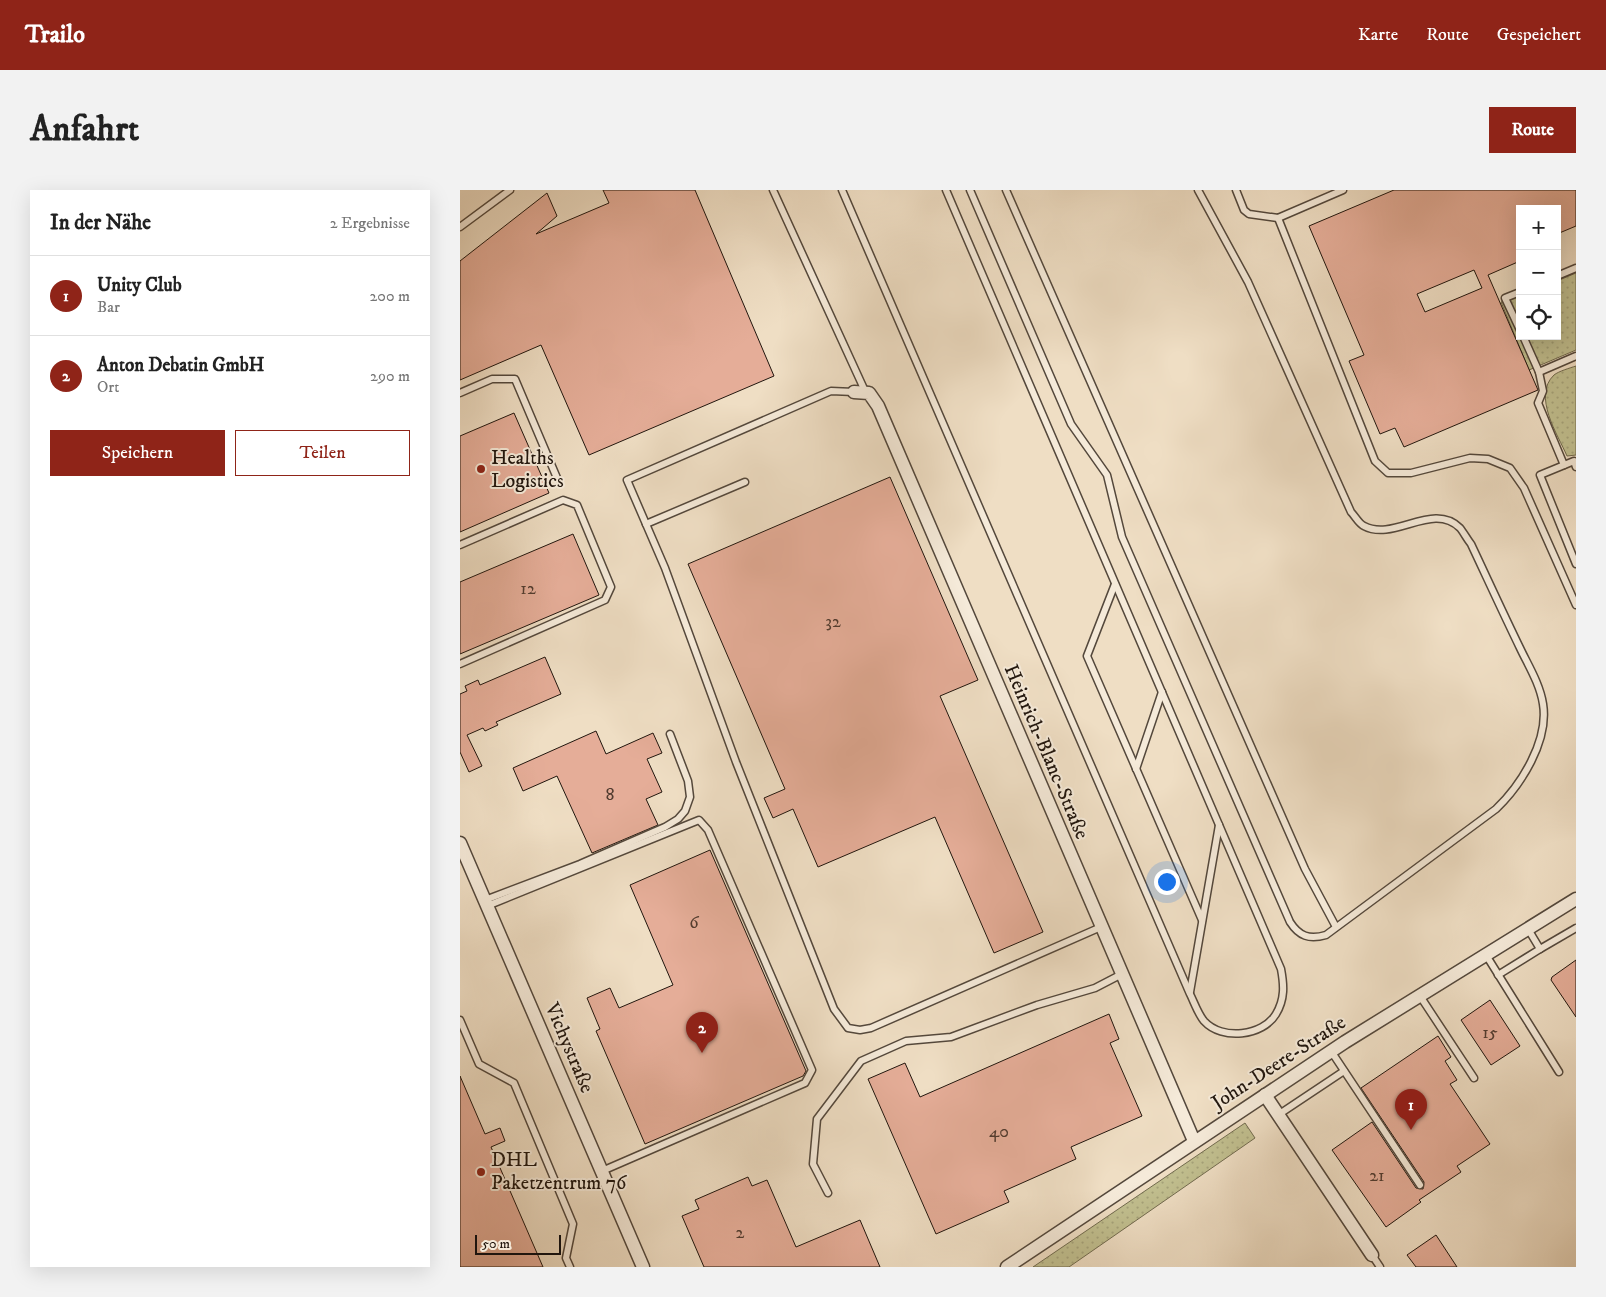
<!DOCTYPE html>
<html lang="de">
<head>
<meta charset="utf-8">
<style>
	body { margin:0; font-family:"IM FELL DW Pica",serif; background:#f2f2f2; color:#222 }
	.controls { position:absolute; right:15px; top:15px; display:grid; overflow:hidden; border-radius:0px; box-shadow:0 5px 20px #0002 }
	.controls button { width:45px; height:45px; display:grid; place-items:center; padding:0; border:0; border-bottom:1px solid #e0e0e0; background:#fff; color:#222; font:25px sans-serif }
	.scale { position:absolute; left:15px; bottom:12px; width:86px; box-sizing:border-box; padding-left:5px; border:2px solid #21160e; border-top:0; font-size:14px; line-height:18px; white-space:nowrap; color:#21160e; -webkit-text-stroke:4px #f5ead9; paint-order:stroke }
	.you { position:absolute; left:706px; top:691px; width:18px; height:18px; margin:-12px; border:4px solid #fff; border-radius:50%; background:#1a73e8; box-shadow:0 0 0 8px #1a73e833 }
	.badge { display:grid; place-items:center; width:32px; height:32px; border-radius:50%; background:#8f2418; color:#fff; font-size:16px; font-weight:700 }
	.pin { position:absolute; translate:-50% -41px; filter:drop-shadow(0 1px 2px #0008) }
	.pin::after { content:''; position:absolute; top:26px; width:18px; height:15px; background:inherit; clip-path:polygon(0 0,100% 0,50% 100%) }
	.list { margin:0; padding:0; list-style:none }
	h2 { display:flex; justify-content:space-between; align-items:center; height:65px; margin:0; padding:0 20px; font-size:21px }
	h2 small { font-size:16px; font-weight:400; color:#767676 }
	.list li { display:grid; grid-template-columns:32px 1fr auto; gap:15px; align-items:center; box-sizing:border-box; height:80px; padding:0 20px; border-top:1px solid #e0e0e0 }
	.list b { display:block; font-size:19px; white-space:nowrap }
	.list p { margin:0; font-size:16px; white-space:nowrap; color:#767676 }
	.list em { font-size:16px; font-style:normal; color:#767676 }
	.actions { display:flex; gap:10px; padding:15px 20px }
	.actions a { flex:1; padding:11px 0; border:1px solid #8f2418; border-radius:0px; text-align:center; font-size:18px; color:#8f2418 }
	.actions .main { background:#8f2418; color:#fff }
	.icon { flex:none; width:28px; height:28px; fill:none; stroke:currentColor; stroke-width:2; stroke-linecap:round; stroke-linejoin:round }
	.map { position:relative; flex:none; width:1116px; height:1077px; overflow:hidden; border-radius:0px }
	header { display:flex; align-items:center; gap:30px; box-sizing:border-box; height:70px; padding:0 25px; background:#8f2418; color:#fff }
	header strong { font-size:24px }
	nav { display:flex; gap:28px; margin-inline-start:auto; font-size:18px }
	.intro { display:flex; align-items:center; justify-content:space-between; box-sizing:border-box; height:120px; padding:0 30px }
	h1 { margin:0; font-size:35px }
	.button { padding:12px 22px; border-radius:0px; background:#8f2418; color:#fff; font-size:18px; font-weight:700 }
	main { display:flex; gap:30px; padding:0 30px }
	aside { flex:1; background:#fff; border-radius:0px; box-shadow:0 5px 20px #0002 }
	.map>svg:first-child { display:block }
</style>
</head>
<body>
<header>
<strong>Trailo</strong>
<nav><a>Karte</a><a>Route</a><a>Gespeichert</a></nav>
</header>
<div class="intro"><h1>Anfahrt</h1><a class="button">Route</a></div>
<main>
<aside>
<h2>In der Nähe<small>2 Ergebnisse</small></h2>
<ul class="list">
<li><span class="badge">1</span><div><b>Unity Club</b><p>Bar</p></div><em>200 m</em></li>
<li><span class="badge">2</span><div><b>Anton Debatin GmbH</b><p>Ort</p></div><em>290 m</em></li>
</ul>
<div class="actions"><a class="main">Speichern</a><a>Teilen</a></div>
</aside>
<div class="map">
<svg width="1116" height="1077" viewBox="0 0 1116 1077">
	<defs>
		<pattern id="grass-dots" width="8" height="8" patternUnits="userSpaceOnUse" patternTransform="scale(1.25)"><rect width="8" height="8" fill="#c1bf8f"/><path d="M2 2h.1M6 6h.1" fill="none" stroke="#a6a37a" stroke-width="1.8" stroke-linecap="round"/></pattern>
	</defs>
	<rect width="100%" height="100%" fill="#efdec4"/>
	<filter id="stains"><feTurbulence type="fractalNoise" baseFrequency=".004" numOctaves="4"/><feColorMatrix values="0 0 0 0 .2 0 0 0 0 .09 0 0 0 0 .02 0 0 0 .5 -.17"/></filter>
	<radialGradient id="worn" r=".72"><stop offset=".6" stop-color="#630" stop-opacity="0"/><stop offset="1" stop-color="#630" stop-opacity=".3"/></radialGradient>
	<g fill="url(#grass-dots)" stroke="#716a4e">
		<path d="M1116,83v77l-47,20 -28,-68 19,-7v41h37v-55z"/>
		<path d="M1116,176v89l-9,1c-9,-21 -35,-60 -13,-81 5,-4 16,-7 22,-9z"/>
		<path d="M785,933l10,15 -186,129h-36z"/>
	</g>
	<g fill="#e5ad98" stroke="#21160e" fill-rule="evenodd">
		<path d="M143,0h92l79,186 -185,79 -48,-110 -81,35v-119l87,-68 10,23 -21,18 73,-31z"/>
		<path d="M934,0h182v36l-19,8v-25h-37v52l-32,14 50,115 -134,57 -9,-19 -15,6 -31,-73 15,-6 -55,-129zM1014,80l8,18 -57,24 -8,-18z"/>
		<path d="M54,223l35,80 -89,39v-96z"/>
		<path d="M430,287l88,203 -38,16 103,236 -49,21 -59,-136 -117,50 -25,-58 -20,9 -9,-20 21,-9 -97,-225z"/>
		<path d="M113,344l26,61 -139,59v-72z"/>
		<path d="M85,467l16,37 -65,28 2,3 -13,6 -2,-3 -16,7 15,31 -13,6 -9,-20v-58l7,-3 -2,-5 13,-6 2,5z"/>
		<path d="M136,541l10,23 47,-21 9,20 -15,6 15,33 -16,7 12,26 -66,28 -35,-77 -34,15 -10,-23z"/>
		<path d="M250,660l96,221 -3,5 -158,68 -49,-113 4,-2 -13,-31 23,-10 9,20 54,-23 -43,-100z"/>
		<path d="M1116,770v57l-25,-37 1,-3z"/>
		<path d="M1030,810l30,46 -29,19 -30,-45z"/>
		<path d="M649,824l10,25 -9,4 32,73 -71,31 5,12 -72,32 5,11 -73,32 -68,-155 37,-16 15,34z"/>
		<path d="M978,846l13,21 -6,4 12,19 -7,4 40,60 -33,22 4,6 -42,28 2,2 -35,25 -54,-77 40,-28 44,66 7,1 1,-7 -63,-94z"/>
		<path d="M0,886l25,58 15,-6 5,13 -14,6 52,120h-83z"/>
		<path d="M288,987l4,9 15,-6 29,67 64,-27 20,47h-176l-22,-51 17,-7 -4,-9z"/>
		<path d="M976,1045l21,32h-41l-9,-12z"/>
	</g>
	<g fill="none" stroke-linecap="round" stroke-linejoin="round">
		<defs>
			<g id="service">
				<path d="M313,0l92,201"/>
				<path d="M382,0l348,804c4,8 8,20 14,27 18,20 59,15 72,-7 9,-15 8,-29 5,-45l-335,-779"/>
				<path d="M510,0l101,234 36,51 15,62 168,385c9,14 19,18 36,13l170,-126c25,-24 53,-68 47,-105 -3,-20 -15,-39 -23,-56 -17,-35 -33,-70 -49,-104 -4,-5 -7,-11 -11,-16 -27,-27 -66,14 -96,-2 -5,-2 -9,-10 -13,-14l-103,-230 -50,-92"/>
				<path d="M546,0l299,679 31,58"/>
				<path d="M776,0l8,20 5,4 29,4 65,-28"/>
				<path d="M818,28l97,243 13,12h23l59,-15 18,1 22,9 14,20 52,117"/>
				<path d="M0,37l50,-37"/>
				<path d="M1097,86l19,-8"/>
				<path d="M1060,102l-15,6 15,32"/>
				<path d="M1063,146l16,36 4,19 -5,12 26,62"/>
				<path d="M1079,182l37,-16"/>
				<path d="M394,202l-23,-1 -204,89 38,88 71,194 98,247 14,19 12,2 11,-2 230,-101"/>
				<path d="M0,203l32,-14h23l42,99"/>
				<path d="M1116,277l-2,-6 -34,14 36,89"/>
				<path d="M186,334l99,-42"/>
				<path d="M0,355l103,-45 14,5 34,82 -6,13 -145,64"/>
				<path d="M655,394l-28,72 115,264"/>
				<path d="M676,579l26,-77"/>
				<path d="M25,710l95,-36 85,-37 13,-8 7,-8 5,-14 -2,-16 -18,-47"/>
				<path d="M27,716l212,-86 9,10 104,240 -7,13 -203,88"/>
				<path d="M1080,759l36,-21"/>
				<path d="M1026,765l73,117"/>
				<path d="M1038,785l42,-26 -12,-20"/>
				<path d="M730,802l29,-167"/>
				<path d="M960,806l54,82"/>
				<path d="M0,830l19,44 35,19 59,141 -7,34 4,9"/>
				<path d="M871,861l89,134"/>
				<path d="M818,925l66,-44"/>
				<path d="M368,1003l-15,-29 4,-45 44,-58 45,-20 45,-4 86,-32 58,-17 27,-14"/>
				<path d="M912,1065l8,12"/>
			</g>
			<g id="minor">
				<path d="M394,202l15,1 9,13 316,735"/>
				<path d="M0,653l183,424"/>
				<path d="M805,905l107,160"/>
				<path d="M547,1077l338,-225 231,-143"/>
			</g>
		</defs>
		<use href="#service" stroke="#54483c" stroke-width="9"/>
		<use href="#minor" stroke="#54483c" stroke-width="15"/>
		<use href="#service" stroke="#f5ead9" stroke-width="6"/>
		<use href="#minor" stroke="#f5ead9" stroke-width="12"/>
	</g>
	<g fill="#8f2418" stroke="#f5ead9" stroke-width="2">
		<circle cx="21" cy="279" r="5"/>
		<circle cx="21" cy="982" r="5"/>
	</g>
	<g text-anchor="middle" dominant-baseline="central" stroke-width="4" stroke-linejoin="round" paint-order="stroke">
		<g font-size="18" fill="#523c30">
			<text x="68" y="399">12</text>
			<text x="373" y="432">32</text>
			<text x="150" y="605">8</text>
			<text x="234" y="733">6</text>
			<text x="1030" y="843">15</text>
			<text x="539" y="942">40</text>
			<text x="917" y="986">21</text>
			<text x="280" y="1043">2</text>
		</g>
		<g font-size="20" fill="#21160e" stroke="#f5ead9" text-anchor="start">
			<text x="31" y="268">Healths<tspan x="31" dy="23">Logistics</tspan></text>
			<text x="31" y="970">DHL<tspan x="31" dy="23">Paketzentrum 76</tspan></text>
		</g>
		<g font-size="20" fill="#21160e" stroke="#f5ead9">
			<text transform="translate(586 562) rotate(67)">Heinrich-Blanc-Straße</text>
			<text transform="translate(109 858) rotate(67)">Vichystraße</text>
			<text transform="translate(819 873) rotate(-33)">John-Deere-Straße</text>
		</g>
	</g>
	<rect width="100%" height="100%" filter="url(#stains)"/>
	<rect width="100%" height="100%" fill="url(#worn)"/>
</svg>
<div class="controls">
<button>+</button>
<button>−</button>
<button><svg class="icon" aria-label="locate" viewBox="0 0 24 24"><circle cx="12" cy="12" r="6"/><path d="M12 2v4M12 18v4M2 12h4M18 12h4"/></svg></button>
</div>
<div class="scale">50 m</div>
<div class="you"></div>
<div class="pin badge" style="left:951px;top:940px">1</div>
<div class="pin badge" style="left:242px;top:863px">2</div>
</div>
</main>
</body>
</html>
